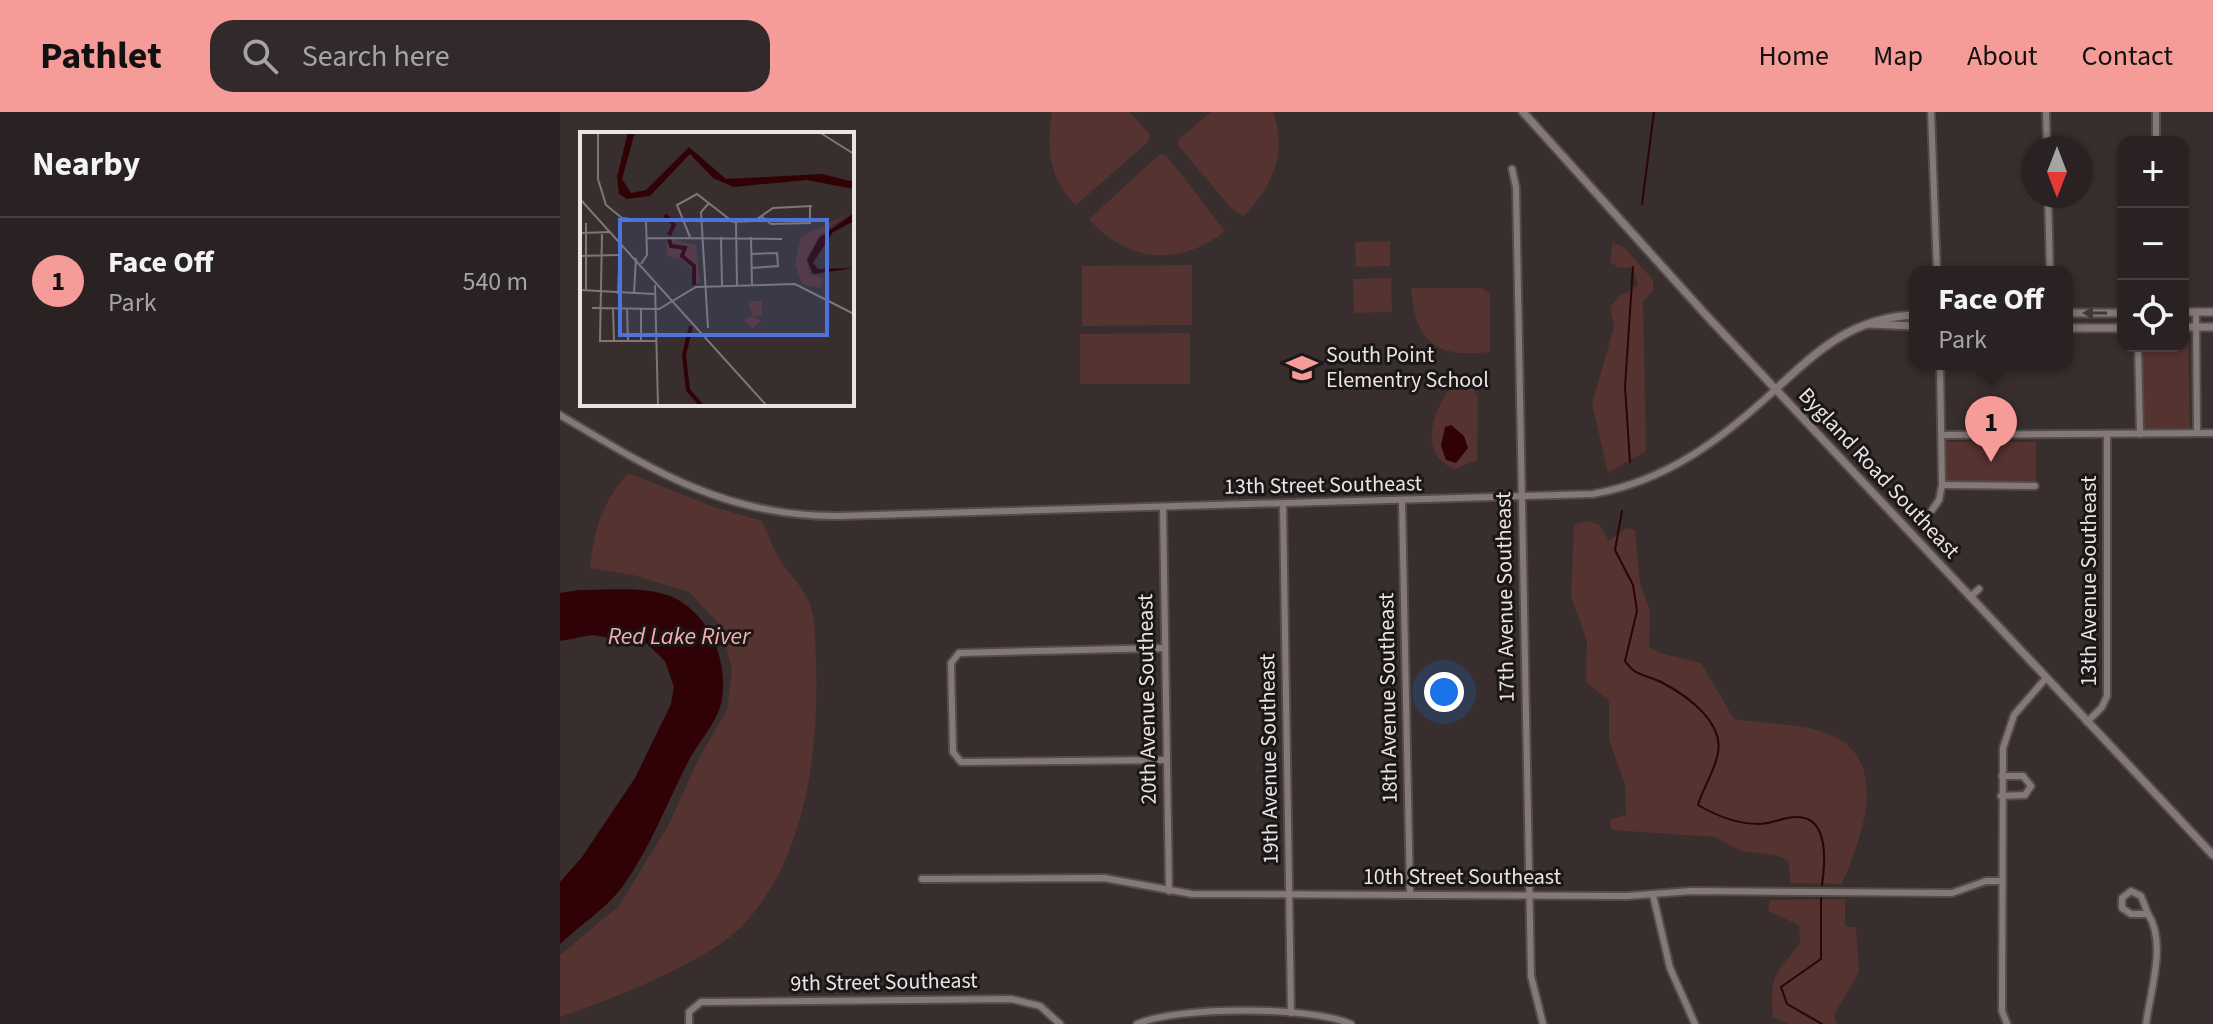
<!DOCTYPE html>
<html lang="en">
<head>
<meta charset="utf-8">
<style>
	body { margin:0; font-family:"Source Sans 3",sans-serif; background:#322a2a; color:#f1f3f6 }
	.controls { position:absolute; right:24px; top:24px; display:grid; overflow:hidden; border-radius:16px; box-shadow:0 2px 6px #0004 }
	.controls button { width:72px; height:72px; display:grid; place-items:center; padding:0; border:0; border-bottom:2px solid #463f40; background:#2a2222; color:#f1f3f6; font:40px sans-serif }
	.compass { position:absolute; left:1461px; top:24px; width:72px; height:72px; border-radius:50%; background:#2a2222; box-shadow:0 2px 6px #0004; rotate:180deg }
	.you { position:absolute; left:884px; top:580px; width:28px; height:28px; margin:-20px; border:6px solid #fff; border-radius:50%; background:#1a73e8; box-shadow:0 0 0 12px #1a73e833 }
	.badge { display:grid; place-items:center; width:52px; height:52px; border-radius:50%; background:#f59b98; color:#111; font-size:26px; font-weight:700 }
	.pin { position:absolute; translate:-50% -66px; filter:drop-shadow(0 2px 4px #0008) }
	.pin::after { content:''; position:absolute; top:42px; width:28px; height:24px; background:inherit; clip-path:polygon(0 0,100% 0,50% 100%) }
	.popup { position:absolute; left:1349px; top:154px; width:164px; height:104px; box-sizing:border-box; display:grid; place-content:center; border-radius:16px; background:#2a2222; filter:drop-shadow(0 2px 6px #0005); font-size:26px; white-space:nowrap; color:#a5a4a5 }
	.popup b { font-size:30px; color:#f1f3f6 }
	.popup::after { content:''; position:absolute; left:50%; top:100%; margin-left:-16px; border:16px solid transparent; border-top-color:#2a2222 }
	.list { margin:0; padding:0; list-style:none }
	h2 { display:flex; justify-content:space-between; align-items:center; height:104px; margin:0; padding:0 32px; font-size:34px }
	h2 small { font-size:26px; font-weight:400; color:#a5a4a5 }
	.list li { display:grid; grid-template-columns:52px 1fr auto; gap:24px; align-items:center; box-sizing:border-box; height:128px; padding:0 32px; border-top:2px solid #463f40 }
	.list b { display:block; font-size:30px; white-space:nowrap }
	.list p { margin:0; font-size:26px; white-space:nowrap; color:#a5a4a5 }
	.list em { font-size:26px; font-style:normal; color:#a5a4a5 }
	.icon { flex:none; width:44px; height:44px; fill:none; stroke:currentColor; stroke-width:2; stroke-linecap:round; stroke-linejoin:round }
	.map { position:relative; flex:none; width:1653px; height:912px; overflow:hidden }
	header { display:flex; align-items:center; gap:48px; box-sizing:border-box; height:112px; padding:0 40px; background:#f59b98; color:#111 }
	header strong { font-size:38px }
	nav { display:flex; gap:44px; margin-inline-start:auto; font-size:28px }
	.search { width:560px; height:72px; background:#322a2a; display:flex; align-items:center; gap:20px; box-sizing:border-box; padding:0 28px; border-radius:24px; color:#a5a4a5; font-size:30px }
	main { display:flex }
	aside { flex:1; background:#2a2222 }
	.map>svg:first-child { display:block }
</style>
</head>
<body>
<header>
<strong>Pathlet</strong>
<div class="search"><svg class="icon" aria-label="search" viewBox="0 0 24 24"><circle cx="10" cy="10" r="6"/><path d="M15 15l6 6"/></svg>Search here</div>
<nav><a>Home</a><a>Map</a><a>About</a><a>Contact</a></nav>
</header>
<main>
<aside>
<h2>Nearby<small></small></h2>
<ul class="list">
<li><span class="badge">1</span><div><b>Face Off</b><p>Park</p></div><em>540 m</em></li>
</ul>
</aside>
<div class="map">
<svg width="1653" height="912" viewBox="0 0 1653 912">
	<rect width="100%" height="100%" fill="#382e2d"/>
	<g fill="#553331">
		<path d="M492,0h78l20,23 -2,7 -72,63c-27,-26 -30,-57 -24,-93z"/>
		<path d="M651,0h62c15,40 -1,76 -30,104l-13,-9 -52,-62 1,-6z"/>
		<path d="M599,43h7l59,76c-45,36 -98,32 -136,-12z"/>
		<path d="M830,129v25l-34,1 -1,-25z"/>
		<path d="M1053,130l12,6 28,32v11l-10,10 3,150 -38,22 -16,-69 22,-77 -4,-20 11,-12 17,-9 -5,-19 -14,1 -9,-6z"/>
		<path d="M632,153v60l-110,1v-60z"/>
		<path d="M831,166l1,34 -38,1 -1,-34z"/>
		<path d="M851,176h72l7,6v58c-55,6 -74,-9 -79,-64z"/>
		<path d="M630,221v51h-110v-50z"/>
		<path d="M1623,221h5l2,95 -49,1 -2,-83h44z"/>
		<path d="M906,276l7,1 5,8 -1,63 -22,9c-36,-13 -24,-54 -6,-79z"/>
		<path d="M1386,330h90v40l-90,-1z"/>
		<path d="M68,361l86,34 48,14c6,12 10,27 18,39 9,14 25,29 30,45 6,17 5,37 6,54 3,91 -9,201 -76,269 -35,35 -133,73 -180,89v-62l59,-49 50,-82 29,-64 29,-50 5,-40 -11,-44 -32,-34 -56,-17 -43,-7c4,-38 12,-66 38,-95z"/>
		<path d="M1029,409l11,4 9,16 17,-13 9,2 5,54 10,26 -1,37 11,6 41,10 33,56c29,5 65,4 92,14 67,24 36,104 16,151l-51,-1 -3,-23 -14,-5 -33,-4 -25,-14 -105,-7 -1,-10 16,-5 -1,-31 -16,-44v-39l-23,-19 1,-41 -16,-45 3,-72z"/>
		<path d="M1285,787v28h11l3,45 -25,43 3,9h-49l-15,-7c-4,-41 3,-44 27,-74l-1,-18 -31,-14 2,-11z"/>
	</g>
	<g fill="#300206">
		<path d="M891,313l13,11 4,12 -12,15 -10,-3 -5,-14 4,-19z"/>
		<path d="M19,478c27,0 66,-4 91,6 40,16 60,68 51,108 -6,22 -23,38 -33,58 -21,41 -38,86 -65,124 -16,22 -43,39 -63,58v-62l22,-25 53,-79 36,-74 3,-17 -9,-26 -19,-18 -54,-8 -32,6v-48z"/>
	</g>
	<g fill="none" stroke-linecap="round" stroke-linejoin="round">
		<g stroke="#300206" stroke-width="2">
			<path d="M1082,92l12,-92"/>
			<path d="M1070,350l-5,-75 8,-120"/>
			<path d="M1062,399l-7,39 18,35 4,26 -12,50c11,16 20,13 36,21 27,14 66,42 56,75 -4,17 -14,31 -19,48 17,10 40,19 61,19 13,0 24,-7 37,-7 34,-1 29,47 26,68"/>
			<path d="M1261,786v61l-40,28 6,17 35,20"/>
		</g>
		<defs>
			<g id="minor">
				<path d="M1371,0l6,160"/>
				<path d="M1486,0l1,36"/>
				<path d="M1596,0v30"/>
				<path d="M952,57l4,18 15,789 12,48"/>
				<path d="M1488,84l2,76"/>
				<path d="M1636,200l1,121"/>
				<path d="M1578,234l2,88"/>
				<path d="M0,303c94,56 166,102 279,101l754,-22c74,-13 129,-55 183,-105"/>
				<path d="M1382,323l271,-2"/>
				<path d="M1382,373l93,1"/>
				<path d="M842,389l8,394"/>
				<path d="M723,392l8,509"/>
				<path d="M603,395l6,384"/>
				<path d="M1372,398l7,-10 3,-15 -2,-121"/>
				<path d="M1410,485l9,-8"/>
				<path d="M604,536l-205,5 -8,10 2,89 8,10 205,-2"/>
				<path d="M1527,610l15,-15 5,-11v-262"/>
				<path d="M1441,684l24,-1 6,-9 -8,-10h-21"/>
				<path d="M362,767l182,-1 88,16 435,2 64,-5 261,2 34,-12h15"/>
				<path d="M1571,779l10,5 7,18h-17l-9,-6v-10z"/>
				<path d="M1093,783l17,73 25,56"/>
				<path d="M129,912v-12l12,-10 310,-3 29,7 20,18"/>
				<path d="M577,912c41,-18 173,-18 214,0"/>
				<path d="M1447,912l-5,-13 1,-263 11,-33 32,-37"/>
				<path d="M1586,912c4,-32 21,-81 2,-110"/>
			</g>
			<g id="tertiary">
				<path d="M963,0l183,203 507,540"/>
				<path d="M1623,200h30"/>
				<path d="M1507,201h56"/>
				<path d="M1309,212l46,2"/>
				<path d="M1623,215h30"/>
				<path d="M1507,216h56"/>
				<path d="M1216,277c43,-40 78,-72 139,-74"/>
			</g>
		</defs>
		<use href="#minor" stroke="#544b4b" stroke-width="10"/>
		<use href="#tertiary" stroke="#544b4b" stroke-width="11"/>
		<use href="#minor" stroke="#857978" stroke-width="6"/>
		<use href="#tertiary" stroke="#857978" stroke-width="7"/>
	</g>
	<defs><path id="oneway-solid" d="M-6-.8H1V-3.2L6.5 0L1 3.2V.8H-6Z" transform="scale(2)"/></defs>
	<use fill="#413939" href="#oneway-solid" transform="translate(1535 201) rotate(180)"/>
	<defs>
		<symbol id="school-bare" viewBox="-9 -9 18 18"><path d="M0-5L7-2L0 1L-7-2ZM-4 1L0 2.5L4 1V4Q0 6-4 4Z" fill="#f59b98" stroke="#1c1717" stroke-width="2.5" paint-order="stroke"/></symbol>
	</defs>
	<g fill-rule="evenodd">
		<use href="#school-bare" x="720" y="234" width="44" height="44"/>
	</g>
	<g text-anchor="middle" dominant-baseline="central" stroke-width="6" stroke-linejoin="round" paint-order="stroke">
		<g font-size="22" fill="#eae3e3" stroke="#1c1717" text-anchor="start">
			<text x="766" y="243">South Point<tspan x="766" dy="25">Elementry School</tspan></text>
		</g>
		<g font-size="22" fill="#eae3e3" stroke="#1c1717">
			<text transform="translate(1319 361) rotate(47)">Bygland Road Southeast</text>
			<text transform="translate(763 373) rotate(-1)">13th Street Southeast</text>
			<text transform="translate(1529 469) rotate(-90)">13th Avenue Southeast</text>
			<text transform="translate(945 485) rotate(-91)">17th Avenue Southeast</text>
			<text transform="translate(828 586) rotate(-91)">18th Avenue Southeast</text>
			<text transform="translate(587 587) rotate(-91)">20th Avenue Southeast</text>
			<text transform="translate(709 647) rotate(-91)">19th Avenue Southeast</text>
			<text x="902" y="765">10th Street Southeast</text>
			<text transform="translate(324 870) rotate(-1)">9th Street Southeast</text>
		</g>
		<g font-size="24" font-style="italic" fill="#f5aeab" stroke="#1c1717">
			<text x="119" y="524">Red Lake River</text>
		</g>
	</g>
	<g transform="translate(20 20)">
		<rect width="274" height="274" fill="#382e2d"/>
		<path d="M267,82l-27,21 -14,25 5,15 13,3 -4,10 -18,-4 -7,-21 6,-26zM87,106l29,7 4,38 -7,-1 -2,-14 -11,-9 -14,-4zM168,169h14v15h-9l8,5 -9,8 -8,-9 8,-4z" fill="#553331"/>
		<path d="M48,0h7l-13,47 9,14 15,-3 43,-43 37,32 96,-5 32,8v7l-47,-9 -73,7 -21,-9 -23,-24 -40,42 -23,3 -8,-5 -2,-17zM274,81v8l-21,11 -20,31 5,6 36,-1 -41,6 -6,-14 12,-22z" fill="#300206"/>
		<path fill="none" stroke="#300206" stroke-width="4" d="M85,83l9,10 -5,10M89,107l2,7 14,2 -3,8 12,10v19M111,194l-7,29 4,35 14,16"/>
		<path fill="none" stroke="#7f7676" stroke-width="2" d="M18,0v47l8,26 16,13 24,3 1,34 -6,9M239,0l35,22M0,67l187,207M181,84l10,8 39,-1v-16M156,90l1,64M6,91v67M0,101l31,-1M22,102l-2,107h56M110,105l-13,-32 20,-11 36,28 21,-1 19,-13 39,-2M141,105l1,49M171,105l1,48M67,106l135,1M171,122l26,-1 1,13 -26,2M0,124l38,-1M75,153l3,121M0,158l74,4M38,162l2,-52M54,162l2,-36M12,176l67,1 37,-22 99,-3 59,30M33,176l1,33M47,176l1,33M61,176v33M128,196l-7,-116 8,-9"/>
		<path fill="#5073db" fill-opacity="0.15" stroke="#5073db" stroke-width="4" d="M40,88h207v115h-207z"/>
		<rect width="274" height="274" fill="none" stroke="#eae3e3" stroke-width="4"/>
	</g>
</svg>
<div class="controls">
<button>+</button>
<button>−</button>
<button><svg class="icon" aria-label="locate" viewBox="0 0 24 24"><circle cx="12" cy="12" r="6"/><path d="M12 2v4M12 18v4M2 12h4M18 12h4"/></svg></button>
</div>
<svg class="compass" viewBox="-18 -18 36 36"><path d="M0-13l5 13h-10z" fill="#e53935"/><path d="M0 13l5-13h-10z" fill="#a5a4a5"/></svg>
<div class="you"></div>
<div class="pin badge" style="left:1431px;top:350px">1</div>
<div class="popup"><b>Face Off</b>Park</div>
</div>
</main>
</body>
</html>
